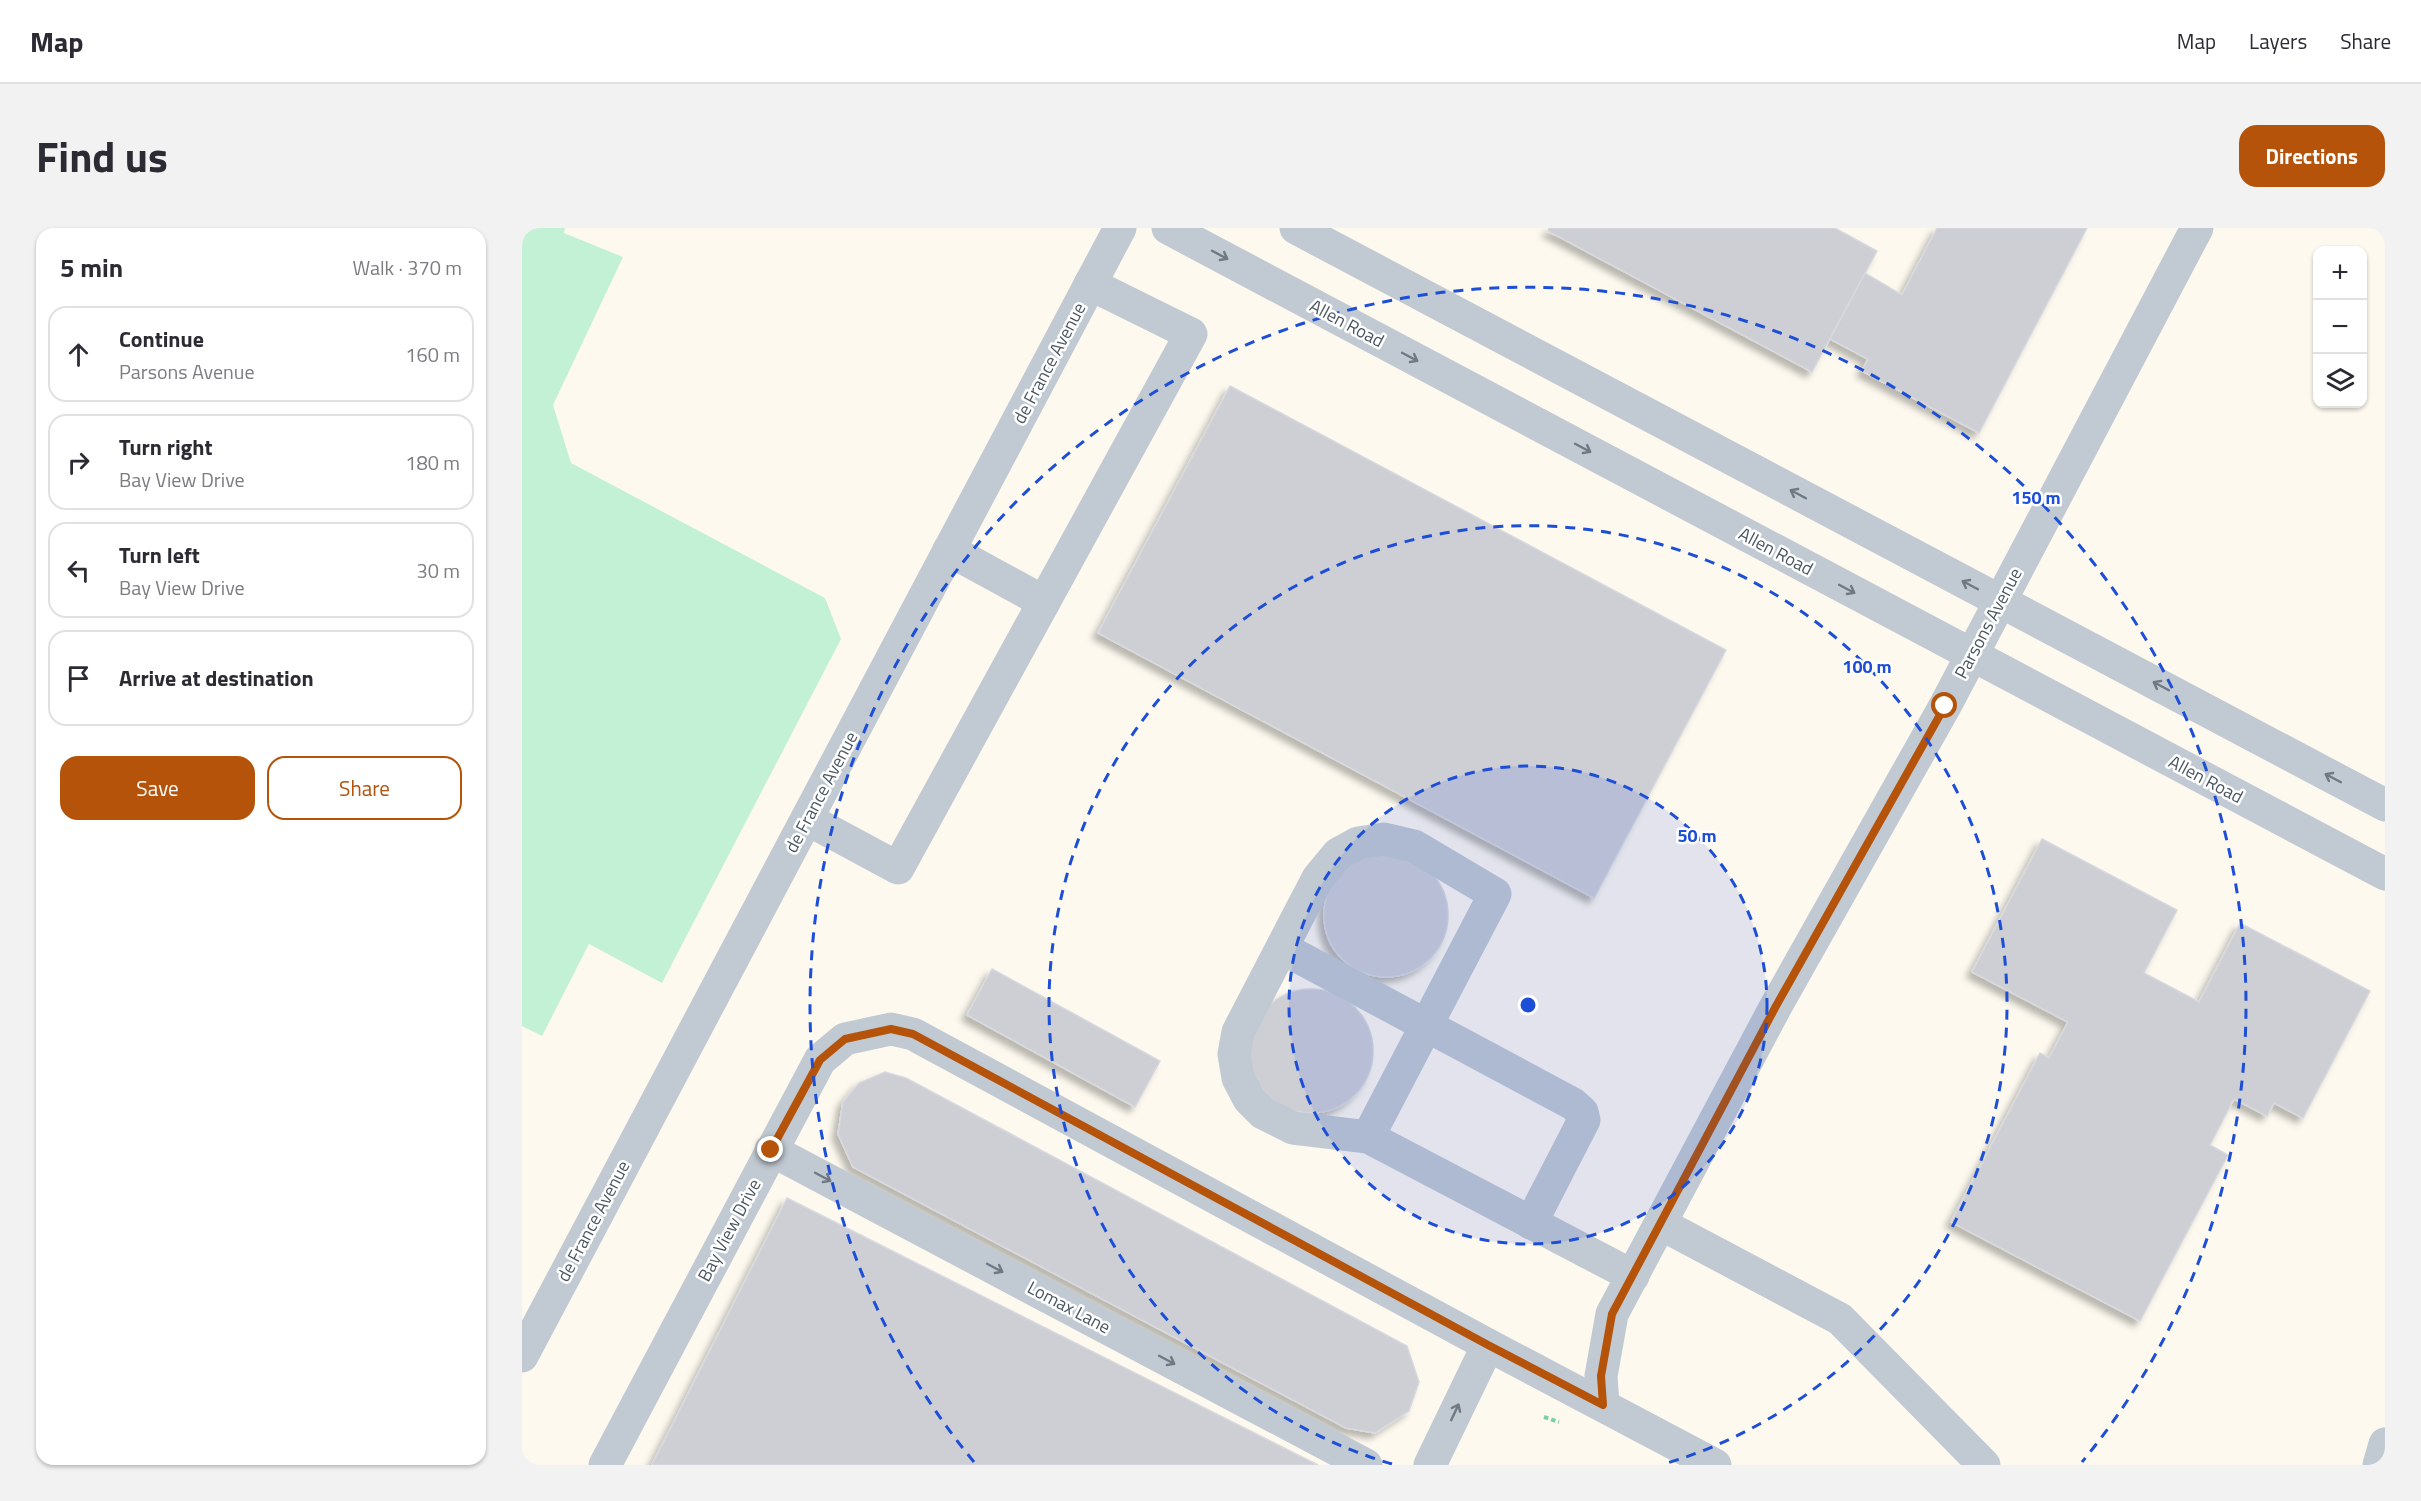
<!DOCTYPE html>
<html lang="en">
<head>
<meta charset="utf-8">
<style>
	body { margin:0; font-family:"Titillium Web",sans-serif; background:#f2f2f3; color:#2b2b33 }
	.controls { position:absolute; right:18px; top:18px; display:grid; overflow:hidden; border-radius:12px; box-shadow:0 2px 4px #0004 }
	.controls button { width:54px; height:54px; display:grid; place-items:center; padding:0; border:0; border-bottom:2px solid #e1e1e2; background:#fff; color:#2b2b33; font:30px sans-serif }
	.stop { position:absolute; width:18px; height:18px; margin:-14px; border:4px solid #b45309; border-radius:50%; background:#fff }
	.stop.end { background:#b45309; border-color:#fff; box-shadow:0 2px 6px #0008 }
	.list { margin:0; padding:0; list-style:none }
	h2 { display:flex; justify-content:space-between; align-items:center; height:78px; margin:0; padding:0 24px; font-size:26px }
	h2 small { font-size:20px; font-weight:400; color:#7c7c81 }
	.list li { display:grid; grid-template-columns:39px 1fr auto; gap:18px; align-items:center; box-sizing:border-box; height:96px; margin:0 12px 12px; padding:0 12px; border:2px solid #e1e1e2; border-radius:18px }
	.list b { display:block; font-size:22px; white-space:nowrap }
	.list p { margin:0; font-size:20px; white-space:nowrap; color:#7c7c81 }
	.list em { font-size:20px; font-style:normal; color:#7c7c81 }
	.actions { display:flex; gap:12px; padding:18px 24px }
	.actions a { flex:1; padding:14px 0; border:2px solid #b45309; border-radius:18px; text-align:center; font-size:21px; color:#b45309 }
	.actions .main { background:#b45309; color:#fff }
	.icon { flex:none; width:33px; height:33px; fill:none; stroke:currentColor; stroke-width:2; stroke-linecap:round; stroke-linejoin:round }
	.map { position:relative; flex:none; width:1863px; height:1237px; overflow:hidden; border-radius:18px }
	header { display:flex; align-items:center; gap:36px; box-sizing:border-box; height:84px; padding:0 30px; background:#fff; border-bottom:2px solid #e1e1e2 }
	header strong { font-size:28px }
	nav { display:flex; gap:33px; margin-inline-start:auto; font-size:21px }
	.intro { display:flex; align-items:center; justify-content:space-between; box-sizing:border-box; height:144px; padding:0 36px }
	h1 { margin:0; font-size:42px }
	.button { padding:15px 27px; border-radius:18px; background:#b45309; color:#fff; font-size:21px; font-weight:700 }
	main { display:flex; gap:36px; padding:0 36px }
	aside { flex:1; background:#fff; border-radius:18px; box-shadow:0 2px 4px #0004 }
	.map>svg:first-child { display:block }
</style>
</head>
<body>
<header>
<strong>Map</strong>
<nav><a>Map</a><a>Layers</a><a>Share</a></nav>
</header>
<div class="intro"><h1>Find us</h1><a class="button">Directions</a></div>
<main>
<aside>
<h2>5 min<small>Walk · 370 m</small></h2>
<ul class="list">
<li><svg class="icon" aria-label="ahead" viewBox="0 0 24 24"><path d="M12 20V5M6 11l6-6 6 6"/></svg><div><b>Continue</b><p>Parsons Avenue</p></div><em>160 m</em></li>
<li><svg class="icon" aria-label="right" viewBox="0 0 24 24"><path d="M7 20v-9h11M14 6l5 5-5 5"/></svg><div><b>Turn right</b><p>Bay View Drive</p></div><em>180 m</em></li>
<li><svg class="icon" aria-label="left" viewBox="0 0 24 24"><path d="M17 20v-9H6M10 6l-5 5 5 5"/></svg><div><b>Turn left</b><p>Bay View Drive</p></div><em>30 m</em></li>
<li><svg class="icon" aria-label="arrive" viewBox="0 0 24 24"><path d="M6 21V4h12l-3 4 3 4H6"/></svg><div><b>Arrive at destination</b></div></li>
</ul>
<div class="actions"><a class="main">Save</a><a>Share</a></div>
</aside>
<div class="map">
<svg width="1863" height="1237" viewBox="0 0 1863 1237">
	<defs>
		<filter id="shadow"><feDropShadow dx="-5.5" dy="5.5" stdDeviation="3" flood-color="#0004"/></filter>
	</defs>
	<rect width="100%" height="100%" fill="#f5f3f3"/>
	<path fill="#fdf9ef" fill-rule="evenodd" d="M0,0h1863v1237h-1863zM1796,22h44v154h-44z"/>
	<path fill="#c3f1d5" d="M0,0h43l-1,5 59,24 -70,148 18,58 254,135 16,41 -179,344 -73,-39 -47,92 -20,-10z"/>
	<g fill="#cdcfd5" stroke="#d7d9de" stroke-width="1.5" filter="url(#shadow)">
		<path d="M1027,0h286l42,23 -65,121 -264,-141z"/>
		<path d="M1415,0h150l-108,205 -117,-62 6,-12 -38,-20 35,-66 37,22z"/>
		<path d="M708,158l496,264 -132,248 -496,-265z"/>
		<path d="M1520,611l135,71 -33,63 55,29 41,-79 130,68 -67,127 -29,-15 -7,13 -33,-17 -24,46 18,10 -88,166 -189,-99 89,-169 9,5 19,-36 -96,-50z"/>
		<circle cx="864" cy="687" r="62"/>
		<path d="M470,741l168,92 -25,46 -168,-92z"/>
		<circle cx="789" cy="823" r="62"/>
		<path d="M363,844l21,6 501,268 12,36 -10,29 -34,22 -29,-5 -493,-261 -15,-33 5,-32 16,-19z"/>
		<path d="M265,970l531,267h-666z"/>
	</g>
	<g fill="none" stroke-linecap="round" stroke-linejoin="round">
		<path stroke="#7ad0a6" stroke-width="4" stroke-dasharray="4.5 3" stroke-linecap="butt" d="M1022,1189l15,5"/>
		<g stroke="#c1cad2" stroke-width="33">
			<path d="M646,0l1217,646"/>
			<path d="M774,0l1089,577"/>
			<path d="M427,322l95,52"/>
			<path d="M285,591l91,49 293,-534 -101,-50"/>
			<path d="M760,720l291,156 9,8 2,8 -53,103"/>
			<path d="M846,909l127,-243 -81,-48 -30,-7 -26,4 -20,11 -20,24 -80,154 -4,22 4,24 11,21 14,14 30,15 75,9 265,139"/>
			<path d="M249,922l595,315"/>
			<path d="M1139,996l179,95 144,146"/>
			<path d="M0,1128l598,-1128"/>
			<path d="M1081,1177l-2,-29 11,-62 164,-308 169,-300 252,-478"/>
			<path d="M83,1237l215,-405 25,-21 46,-10 22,5 575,311 227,120"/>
			<path d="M908,1237l58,-120"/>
			<path d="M1857,1237l6,-21"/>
		</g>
	</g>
	<defs><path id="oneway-shaft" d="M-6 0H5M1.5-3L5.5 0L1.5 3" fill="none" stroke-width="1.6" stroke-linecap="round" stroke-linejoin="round" transform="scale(1.5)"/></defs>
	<g stroke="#6e7983">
		<use href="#oneway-shaft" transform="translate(698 27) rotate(28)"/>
		<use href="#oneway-shaft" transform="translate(888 129) rotate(28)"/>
		<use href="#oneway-shaft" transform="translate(1061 220) rotate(28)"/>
		<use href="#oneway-shaft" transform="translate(1276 266) rotate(-152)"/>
		<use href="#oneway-shaft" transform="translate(1448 357) rotate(-152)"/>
		<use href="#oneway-shaft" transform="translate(1325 361) rotate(28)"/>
		<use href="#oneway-shaft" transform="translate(1639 458) rotate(-152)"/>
		<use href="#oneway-shaft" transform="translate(1811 550) rotate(-152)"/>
		<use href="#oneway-shaft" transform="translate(301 949) rotate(28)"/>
		<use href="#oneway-shaft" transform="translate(473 1040) rotate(28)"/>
		<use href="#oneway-shaft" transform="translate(645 1132) rotate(28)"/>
		<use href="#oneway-shaft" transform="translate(933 1184) rotate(-65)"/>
	</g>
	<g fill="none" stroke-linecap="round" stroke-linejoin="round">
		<path stroke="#b45309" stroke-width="8" d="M249,922l49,-90 25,-21 46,-10 22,5 575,311 115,60 -2,-29 11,-62 164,-308 169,-300"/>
	</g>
	<circle cx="1006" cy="777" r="239" fill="#1d4ed8" fill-opacity=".12"/>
	<g fill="none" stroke="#1d4ed8" stroke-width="3" stroke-dasharray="10 8">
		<circle cx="1006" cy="777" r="239"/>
		<path d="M870 1236A479 479 0 1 1 1142 1236"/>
		<path d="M452 1234A718 718 0 1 1 1560 1234"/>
	</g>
	<g text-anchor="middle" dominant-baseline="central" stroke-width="5" stroke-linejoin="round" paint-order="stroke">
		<g font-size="18" fill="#4a5661" stroke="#fff">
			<text transform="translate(825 95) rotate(28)">Allen Road</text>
			<text transform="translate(527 135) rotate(-62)">de France Avenue</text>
			<text transform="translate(1254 323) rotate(28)">Allen Road</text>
			<text transform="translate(1466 395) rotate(-62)">Parsons Avenue</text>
			<text transform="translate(1684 551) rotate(28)">Allen Road</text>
			<text transform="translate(299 564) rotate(-62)">de France Avenue</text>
			<text transform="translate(71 993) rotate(-62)">de France Avenue</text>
			<text transform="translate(207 1002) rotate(-62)">Bay View Drive</text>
			<text transform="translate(547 1079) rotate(28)">Lomax Lane</text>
		</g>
	</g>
	<circle cx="1006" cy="777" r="9" fill="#1d4ed8" stroke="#fff" stroke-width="3"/>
	<g font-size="18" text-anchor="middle" font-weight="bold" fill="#1d4ed8" stroke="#fff" stroke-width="5" stroke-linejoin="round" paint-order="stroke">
		<text x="1514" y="276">150 m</text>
		<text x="1345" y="445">100 m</text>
		<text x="1175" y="614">50 m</text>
	</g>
</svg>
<div class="controls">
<button>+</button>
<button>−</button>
<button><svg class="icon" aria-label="layers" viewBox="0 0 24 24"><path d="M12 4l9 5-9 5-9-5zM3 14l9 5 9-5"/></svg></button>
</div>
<div class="stop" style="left:1423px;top:478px"></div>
<div class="stop end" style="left:249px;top:922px"></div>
</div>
</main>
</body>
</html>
